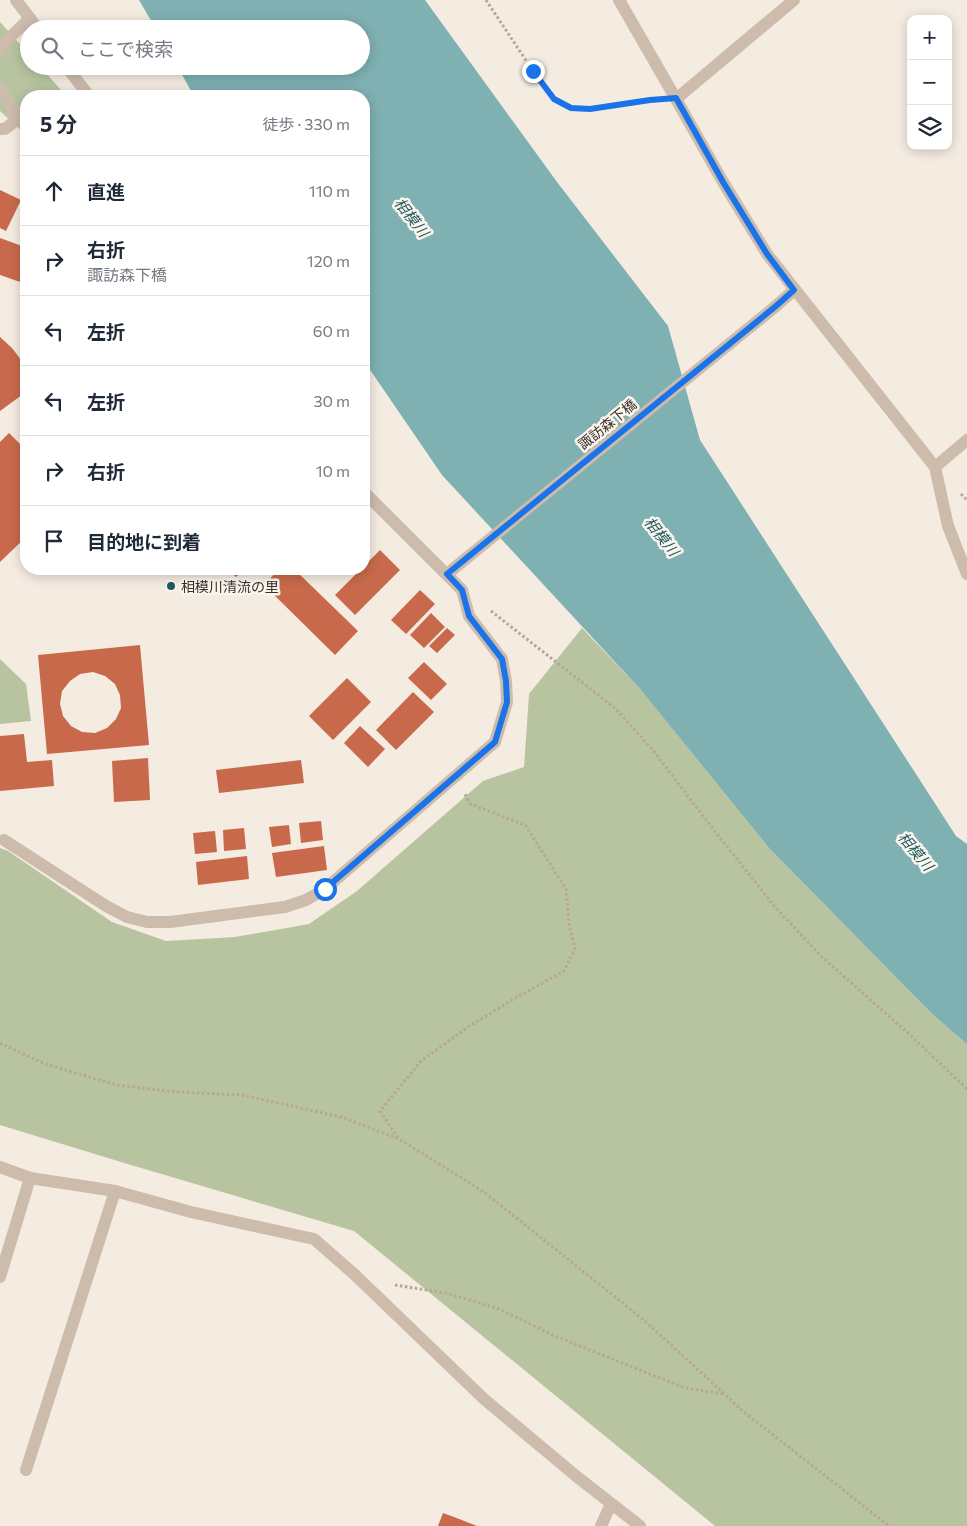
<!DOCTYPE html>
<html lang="ja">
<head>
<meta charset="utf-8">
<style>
	body { margin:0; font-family:Commissioner,"Noto Sans JP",sans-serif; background:#f6f6f7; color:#1f2937 }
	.controls { position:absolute; right:15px; top:15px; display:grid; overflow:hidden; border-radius:10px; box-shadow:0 2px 12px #0003 }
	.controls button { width:45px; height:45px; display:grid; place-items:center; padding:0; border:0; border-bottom:1px solid #e0e1e3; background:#fff; color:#1f2937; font:25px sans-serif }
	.stop { position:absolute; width:15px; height:15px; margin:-11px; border:4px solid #1a73e8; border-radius:50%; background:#fff }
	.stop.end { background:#1a73e8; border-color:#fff; box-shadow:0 1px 5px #0008 }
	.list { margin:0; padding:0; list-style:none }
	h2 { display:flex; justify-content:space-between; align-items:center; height:65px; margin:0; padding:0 20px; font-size:21px }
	h2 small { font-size:16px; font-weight:400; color:#747a83 }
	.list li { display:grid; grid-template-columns:32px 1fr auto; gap:15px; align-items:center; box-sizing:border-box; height:70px; padding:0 20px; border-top:1px solid #e0e1e3 }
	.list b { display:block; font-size:19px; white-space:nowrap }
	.list p { margin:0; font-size:16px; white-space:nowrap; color:#747a83 }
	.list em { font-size:16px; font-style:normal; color:#747a83 }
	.icon { flex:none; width:28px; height:28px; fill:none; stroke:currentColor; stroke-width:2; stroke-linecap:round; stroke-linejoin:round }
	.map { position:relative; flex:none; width:967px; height:1526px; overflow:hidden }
	.search { position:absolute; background:#fff; box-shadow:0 2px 12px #0003; left:20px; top:20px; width:350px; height:55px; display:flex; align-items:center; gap:12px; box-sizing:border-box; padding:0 18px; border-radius:28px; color:#747a83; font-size:19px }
	.panel { position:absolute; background:#fff; box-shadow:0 2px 12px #0003; left:20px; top:90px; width:350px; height:485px; border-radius:20px }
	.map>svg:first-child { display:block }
</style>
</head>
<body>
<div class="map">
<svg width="967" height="1526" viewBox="0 0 967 1526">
	<rect width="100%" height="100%" fill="#f4ebe1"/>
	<g fill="#b8c4a0">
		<path d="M0,22l29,32v12h11l26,30h-40v39l-26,-24z"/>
		<path d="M582,628l58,61 129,159 163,166 35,30v482h-252l-361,-295 -233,-69 -121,-37v-277l8,3 104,71 54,19 69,-4 74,-13 48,-33 126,-110 41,-14 5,-73z"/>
		<path d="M0,659l26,25 5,37 -31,3z"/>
	</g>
	<path fill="#7fb0b2" d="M139,0h286l132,182 111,144 32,114 256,396 11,8v200l-35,-30 -163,-166 -129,-159 -198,-214 -78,-114v-265h-170l-17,-30h184v-37h-205z"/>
	<g fill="#c8694b" fill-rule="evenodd">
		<path d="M0,190l21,10 -15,31 -6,-3z"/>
		<path d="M26,233v51l-26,-9v-37l22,8z"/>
		<path d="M0,337l12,11 13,17h1v27l-26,19z"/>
		<path d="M9,433l17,17v87l-26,25v-120z"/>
		<path d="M380,550l20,20 -45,45 -20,-20 26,-26h3v-3z"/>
		<path d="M62,569h11l-6,5z"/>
		<path d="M227,569h17l-8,8z"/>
		<path d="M279,569h15l64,62 -23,24 -71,-70z"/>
		<path d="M310,569h11l-5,6z"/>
		<path d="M420,590l15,14 -29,30 -15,-14z"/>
		<path d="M431,613l14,14 -21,21 -14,-13z"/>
		<path d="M447,628l8,7 -18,18 -8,-7z"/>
		<path d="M140,645l9,100 -102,9 -9,-99zM93,672l12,4 10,8 5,11 1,13 -5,11 -9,9 -12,5 -13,-1 -11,-6 -8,-10 -3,-12 2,-13 8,-10 10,-7z"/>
		<path d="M424,662l23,22 -16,16 -23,-22z"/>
		<path d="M347,678l24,24 -38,38 -24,-24z"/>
		<path d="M413,692l21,20 -38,38 -20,-20z"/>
		<path d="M360,726l25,23 -17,18 -24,-24z"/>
		<path d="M24,734l3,28 25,-2 2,26 -54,5v-55z"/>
		<path d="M148,758l2,42 -36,2 -2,-41z"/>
		<path d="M301,760l3,23 -85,10 -3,-23z"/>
		<path d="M321,821l2,19 -22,3 -2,-20z"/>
		<path d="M289,825l2,19 -19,3 -3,-20z"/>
		<path d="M244,828l2,21 -22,2 -1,-21z"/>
		<path d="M215,831l2,21 -22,2 -2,-21z"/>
		<path d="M324,846l3,24 -51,7 -4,-24z"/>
		<path d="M247,856l2,23 -51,6 -2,-23z"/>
		<path d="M443,1513l11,4 23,9h-39z"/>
	</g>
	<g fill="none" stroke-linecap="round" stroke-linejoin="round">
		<g stroke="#b9a596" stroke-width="3" stroke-dasharray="2.5 2.5" stroke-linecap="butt">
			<path d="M486,0l47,71 21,28 17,9 19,1 66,-9"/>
			<path d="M961,494l6,6"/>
			<path d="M491,611l125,98 36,40 61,80 62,78 47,50 86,76 59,56"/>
			<path d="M0,1043l45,21 72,21 60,7 65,3 99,22 58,22 85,53 161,129 99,91 145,114"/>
			<path d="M398,1138l-18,-27 41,-50 47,-34 44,-27 52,-29 11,-22 -6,-26 -3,-34 -41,-64 -55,-21 -5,-10"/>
			<path d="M395,1285l51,8 53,16 56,27 130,52 39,6"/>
		</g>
		<g stroke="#cdbbac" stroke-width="12">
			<path d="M16,0l22,29"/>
			<path d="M619,0l57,99 47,83 44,72 168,213 13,59 19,48"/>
			<path d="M0,51l5,-9 25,-24"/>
			<path d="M66,66l23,30"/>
			<path d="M0,88l12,20 3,13 -10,8h-5"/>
			<path d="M676,99l118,-99"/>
			<path d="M935,467l32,-27"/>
			<path d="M447,574l329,-268 18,-16"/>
			<path d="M4,840l102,66 21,11 20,5h23l115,-15 21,-7 19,-11 170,-147 12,-40 -1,-21 -4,-22 -33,-43 -7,-26 -98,-98"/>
			<path d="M0,1167l30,11 85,13 76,21 123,27 40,35 130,125 92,77 64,50"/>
			<path d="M0,1277l30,-99"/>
			<path d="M26,1470l89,-279"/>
			<path d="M601,1526l10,-22"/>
		</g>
	</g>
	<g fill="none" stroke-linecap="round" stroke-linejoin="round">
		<path stroke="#1a73e8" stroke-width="6" d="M325,889l170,-147 12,-40 -1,-21 -4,-22 -33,-43 -7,-26 -15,-16 329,-268 18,-16 -27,-36 -44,-72 -47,-84 -26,2 -60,9 -19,-1 -17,-9 -21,-28"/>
	</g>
	<circle fill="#1f5a5e" stroke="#fbf5ee" stroke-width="2" cx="171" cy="586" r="5"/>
	<g text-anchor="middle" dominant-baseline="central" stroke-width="5" stroke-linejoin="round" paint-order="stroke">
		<g font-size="14" fill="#3b302b" stroke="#fbf5ee">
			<text transform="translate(607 424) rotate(-39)">諏訪森下橋</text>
		</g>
		<g font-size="14" fill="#3b302b" stroke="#fbf5ee" text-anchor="start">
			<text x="181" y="586">相模川清流の里</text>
		</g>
		<g font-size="15" font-style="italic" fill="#1f5a5e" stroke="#fbf5ee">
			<text transform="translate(412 217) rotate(52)">相模川</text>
			<text transform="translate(662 536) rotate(52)">相模川</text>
			<text transform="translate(916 851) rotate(50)">相模川</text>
		</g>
	</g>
</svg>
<div class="controls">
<button>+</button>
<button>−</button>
<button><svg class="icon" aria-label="layers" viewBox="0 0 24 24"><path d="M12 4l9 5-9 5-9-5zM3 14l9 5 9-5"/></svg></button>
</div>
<div class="stop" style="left:325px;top:889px"></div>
<div class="stop end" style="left:533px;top:71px"></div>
<div class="search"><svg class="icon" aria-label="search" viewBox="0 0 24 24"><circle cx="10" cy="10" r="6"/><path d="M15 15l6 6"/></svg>ここで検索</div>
<section class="panel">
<h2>5 分<small>徒歩 · 330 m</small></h2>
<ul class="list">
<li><svg class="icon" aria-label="ahead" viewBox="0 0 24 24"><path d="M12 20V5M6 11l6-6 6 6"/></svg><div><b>直進</b></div><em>110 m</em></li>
<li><svg class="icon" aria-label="right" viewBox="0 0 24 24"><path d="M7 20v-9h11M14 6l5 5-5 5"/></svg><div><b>右折</b><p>諏訪森下橋</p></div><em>120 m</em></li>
<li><svg class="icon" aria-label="left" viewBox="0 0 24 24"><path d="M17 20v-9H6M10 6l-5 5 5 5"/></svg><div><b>左折</b></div><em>60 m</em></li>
<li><svg class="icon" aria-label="left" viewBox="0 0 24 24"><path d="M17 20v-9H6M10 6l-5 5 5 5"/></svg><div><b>左折</b></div><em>30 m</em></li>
<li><svg class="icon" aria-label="right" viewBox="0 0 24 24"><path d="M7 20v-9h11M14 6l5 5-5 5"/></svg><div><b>右折</b></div><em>10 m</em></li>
<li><svg class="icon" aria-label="arrive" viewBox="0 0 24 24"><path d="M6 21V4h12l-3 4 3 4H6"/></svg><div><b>目的地に到着</b></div></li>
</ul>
</section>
</div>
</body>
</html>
